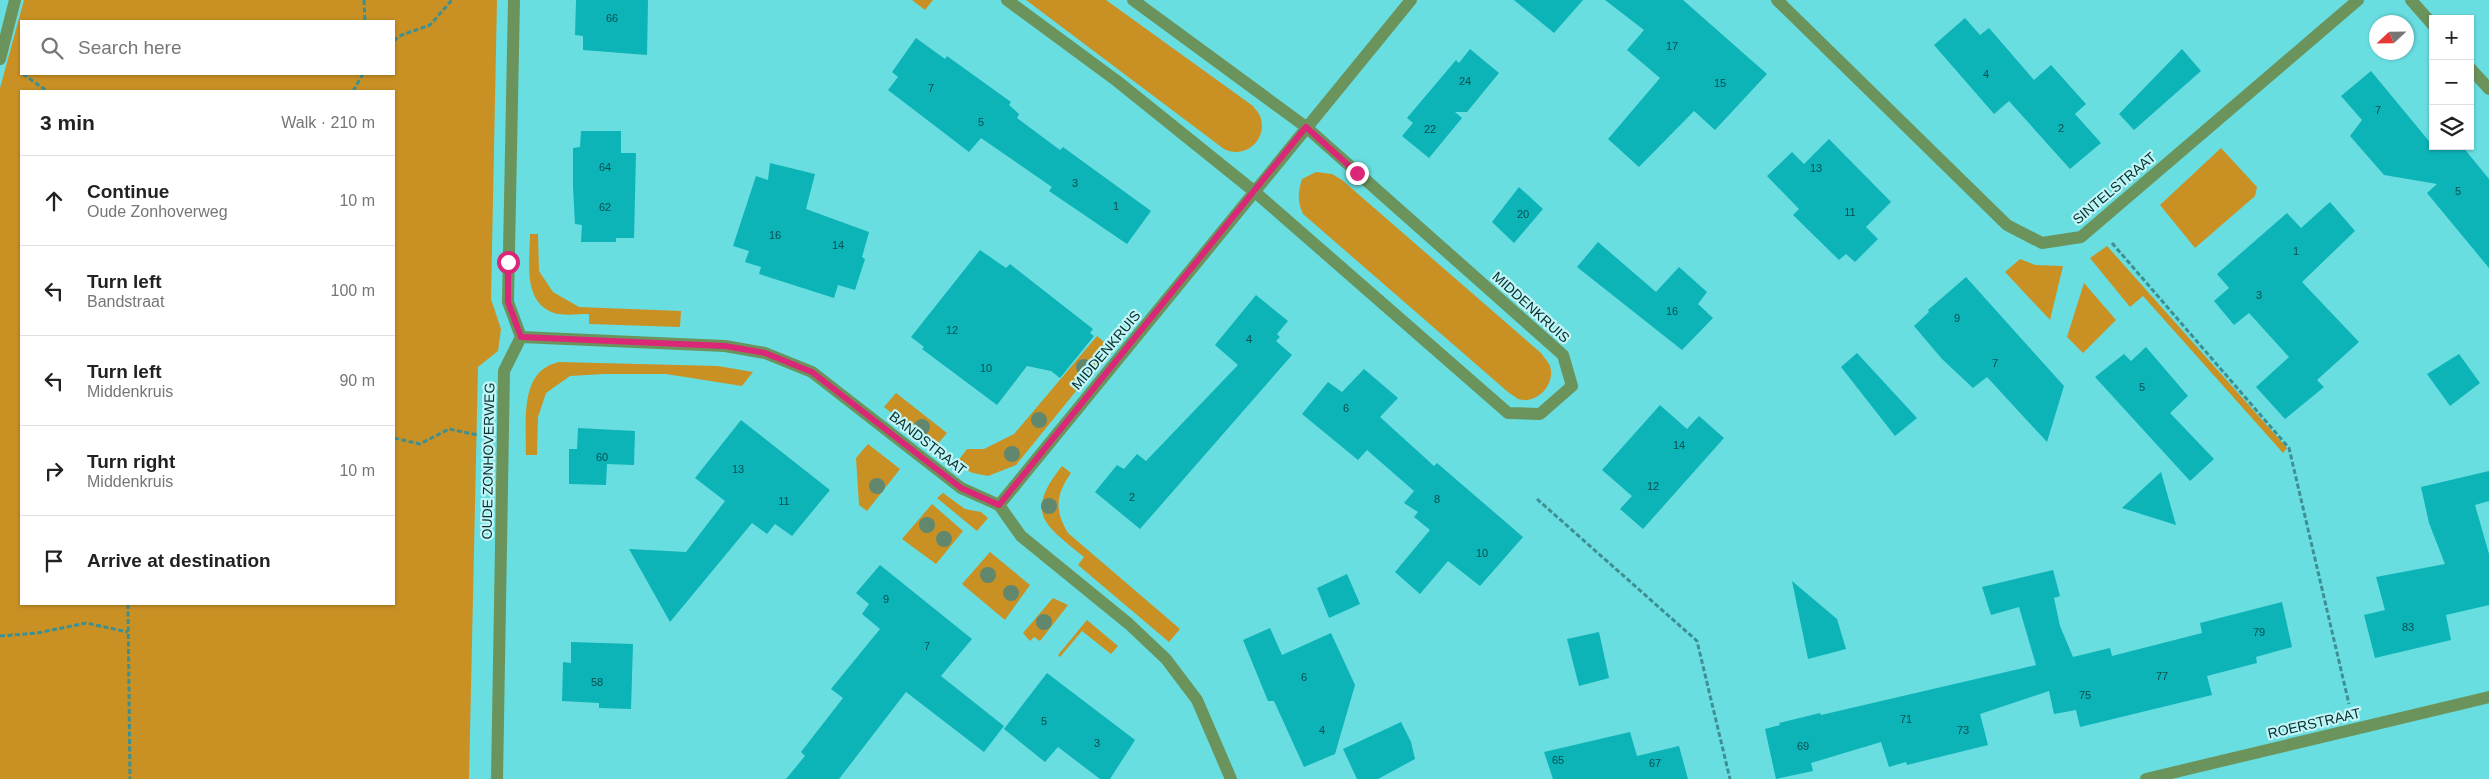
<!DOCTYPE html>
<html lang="en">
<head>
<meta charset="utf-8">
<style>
	body { margin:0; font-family:Arial,sans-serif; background:#f2f2f2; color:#222 }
	.controls { position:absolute; right:15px; top:15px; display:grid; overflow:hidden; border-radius:0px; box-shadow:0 1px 4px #0004 }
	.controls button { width:45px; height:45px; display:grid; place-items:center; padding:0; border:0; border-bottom:1px solid #e0e0e0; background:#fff; color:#222; font:25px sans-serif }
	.compass { position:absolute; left:2369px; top:15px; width:45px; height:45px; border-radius:50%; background:#fff; box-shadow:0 1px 4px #0004; rotate:248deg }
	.stop { position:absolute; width:15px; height:15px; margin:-11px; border:4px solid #db2777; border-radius:50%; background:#fff }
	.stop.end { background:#db2777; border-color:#fff; box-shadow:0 1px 5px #0008 }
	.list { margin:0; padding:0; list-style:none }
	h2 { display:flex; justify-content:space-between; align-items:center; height:65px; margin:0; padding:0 20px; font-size:21px }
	h2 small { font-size:16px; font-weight:400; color:#767676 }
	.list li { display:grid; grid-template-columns:32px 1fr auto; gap:15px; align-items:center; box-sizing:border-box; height:90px; padding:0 20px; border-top:1px solid #e0e0e0 }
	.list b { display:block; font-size:19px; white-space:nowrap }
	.list p { margin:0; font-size:16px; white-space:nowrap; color:#767676 }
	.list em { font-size:16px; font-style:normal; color:#767676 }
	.icon { flex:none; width:28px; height:28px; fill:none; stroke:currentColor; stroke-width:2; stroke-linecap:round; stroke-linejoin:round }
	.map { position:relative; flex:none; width:2489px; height:779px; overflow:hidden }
	.search { position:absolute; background:#fff; box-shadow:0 1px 4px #0004; left:20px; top:20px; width:375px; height:55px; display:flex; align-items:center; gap:12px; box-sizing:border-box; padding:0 18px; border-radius:0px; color:#767676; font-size:19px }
	.panel { position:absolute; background:#fff; box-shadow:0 1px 4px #0004; left:20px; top:90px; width:375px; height:515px; border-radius:0px }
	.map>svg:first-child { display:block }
</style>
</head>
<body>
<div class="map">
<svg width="2489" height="779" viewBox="0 0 2489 779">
	<rect width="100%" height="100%" fill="#69dee1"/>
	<g fill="#c99024" fill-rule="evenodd">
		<path d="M24,0h473l-6,299 10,30 -3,22 -20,16 -9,412h-469v-691zM21,21h373v53h-373zM21,91h373v513h-373z"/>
		<path d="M912,0h21l-8,10z"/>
		<path d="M1026,0h80l147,106c2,3 6,7 7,10 9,23 -15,44 -36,33z"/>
		<path d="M2221,148l36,39 -2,9 -60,52 -35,-43z"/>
		<path d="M1316,172l16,2 10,6 199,173c3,4 7,9 9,13 6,18 -13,39 -32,33 -3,-2 -7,-5 -10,-7l-205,-178c-6,-13 -5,-22 -1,-35z"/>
		<path d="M530,234h8l1,37 14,21 26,15 102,4 -1,16 -91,-3v-10c-10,0 -26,2 -35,-1 -32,-11 -24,-52 -24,-79z"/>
		<path d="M2107,246l180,202 -4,5 -140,-157 -13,11 -40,-49z"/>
		<path d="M2020,259l15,6 28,1 -13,54 -45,-48z"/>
		<path d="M2084,283l32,37 -33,33 -16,-16z"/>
		<path d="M1097,336l14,12 -95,117 -28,11 -15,-3 -18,-8 12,-16h17l30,-15z"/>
		<path d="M559,362l159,4 35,6 -11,14 -76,-12h-62l-34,2 -24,17 -8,24 -1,38h-11c1,-33 -8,-84 33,-93z"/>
		<path d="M896,393l51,40 -12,14 -51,-40z"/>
		<path d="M868,444l32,25 -33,42 -8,-6 -3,-47z"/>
		<path d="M1062,466l9,7c-15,21 -17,37 -3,60l112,96 -11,13 -91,-77 6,-8c-40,-33 -60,-43 -22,-91z"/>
		<path d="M943,493l22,16 16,3 7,6 -11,13 -40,-33z"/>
		<path d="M932,504l31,27 -27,33 -34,-25z"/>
		<path d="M990,552l40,33 -25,35 -43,-36z"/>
		<path d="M1053,598l15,7 -28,36 -6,-4 -4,4 -7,-8z"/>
		<path d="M1087,620l31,26 -7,8 -29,-23 -22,26 -2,-2z"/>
	</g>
	<g fill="#0cb3b7">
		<path d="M576,0h72l-1,55 -64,-5v-14l-8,-1z"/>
		<path d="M1514,0h69l-29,33z"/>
		<path d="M1605,0h78l84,74 -52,56 -21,-19 -55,56 -31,-28 52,-61 -33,-28 17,-20z"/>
		<path d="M1965,18l15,17 9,-7 45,52 17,-15 35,39 -11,10 26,29 -31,26 -61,-68 -15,13 -60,-69z"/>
		<path d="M916,38l29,21 2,-3 64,46 -2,3 10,9 -2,4 43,32 3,-3 88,64 -24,33 -78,-53 3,-4 -71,-49 -12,14 -81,-62 10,-13 -6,-5z"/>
		<path d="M1470,49l29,24 -32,39h-12l7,6 -33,40 -27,-22 11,-13 -6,-5 49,-58 3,3z"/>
		<path d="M2182,49l19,22 -67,59 -15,-16z"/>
		<path d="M2371,71l62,75h29l27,33v89l-62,-75 10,-9 -53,-9 -34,-39 12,-16 -21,-24z"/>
		<path d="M581,131h40v22h15l-2,85h-18v4h-35l1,-17 -7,-1 -2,-37v-39l7,-1z"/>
		<path d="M1829,139l62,63 -25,25 12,12 -23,23 -9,-8 -7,6 -46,-45 6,-6 -32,-33 25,-24 12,12z"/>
		<path d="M770,163l45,11 -9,35 63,23 -7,25 3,2 -10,31 -17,-5 -4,13 -75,-24 2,-7 -16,-5 4,-11 -16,-5 23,-70 12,4z"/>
		<path d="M1519,187l24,22 -29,34 -22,-21z"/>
		<path d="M2330,202l25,29 -53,51 57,60 -42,38 7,7 -39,32 -29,-32 33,-30 -40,-44 -15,12 -20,-24 15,-13 -12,-14 70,-61 14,15z"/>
		<path d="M1598,242l58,50 23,-25 28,25 -9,12 15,14 -31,32 -105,-83z"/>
		<path d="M980,250l26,18 4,-4 83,65 -3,4 4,3 -34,42 -9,-7 -24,-5 -30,39 -75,-56 2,-2 -13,-10z"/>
		<path d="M1966,277l98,109 -17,56 -60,-65 -14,11 -31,-29 -28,-33 15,-14 -1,-2z"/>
		<path d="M1256,295l32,26 -11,13 3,3 -4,4 16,14 -152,174 -45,-37 22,-27 7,4 13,-15 9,7 92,-96 -23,-20z"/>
		<path d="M2146,347l42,49 -18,17 44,46 -24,22 -95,-104 29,-23 7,7z"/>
		<path d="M1857,353l60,65 -22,18 -54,-69z"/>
		<path d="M2459,354l21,29 -30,23 -23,-32z"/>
		<path d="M1364,369l34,29 -18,19 54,49 3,-3 86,74 -43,49 -32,-25 -28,33 -25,-22 35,-42 -16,-13 4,-5 -14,-9 10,-12 -47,-41 -9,10 -56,-46 26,-32 14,10z"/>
		<path d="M1660,405l27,24 12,-13 25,22 -81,91 -23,-20 12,-13 -30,-26z"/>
		<path d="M741,420l89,70 -38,46 -17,-12 -8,10 -15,-11 -82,99 -41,-73 57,3 39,-51 -30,-23z"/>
		<path d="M578,428l57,3 -1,34 -27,-1 -1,21 -37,-1v-35h8z"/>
		<path d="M2489,471v30l-14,4 14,49v51l-43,10 5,25 -76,18 -11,-43 21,-5 -9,-33 69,-13 -16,-41 -8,-36z"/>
		<path d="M2161,472l15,53 -54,-17z"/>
		<path d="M880,565l92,74 -31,37 63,50 -20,26 -78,-60 -67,87h-53l19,-23 -4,-4 42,-54 -12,-9 49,-60 -18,-15 7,-10 -13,-11z"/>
		<path d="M2053,570l7,26 -6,2 6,28 13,31 37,-9 2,8 90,-23 -2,-10 82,-21 10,45 -36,10 1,6 -50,13 5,19 -132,32 -4,-17 -22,4 -5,-23 -69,23 8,31 -81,20 -1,-3 -17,5 -8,-25 -70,21 2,8 -37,8 -11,-50 15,-4 -1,-2 41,-10 1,2 215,-50 -17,-58 -28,8 -9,-28z"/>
		<path d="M1347,574l13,30 -31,14 -12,-30z"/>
		<path d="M1792,581l45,38 9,30 -38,10z"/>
		<path d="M1270,628l12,27 49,-22 24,52 -20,69 -31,13 -30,-66h-6l-25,-61z"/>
		<path d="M1599,632l10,46 -30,8 -12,-47z"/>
		<path d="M571,642l62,2 -2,65 -32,-1v-5l-37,-2 1,-39 8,1z"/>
		<path d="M1047,673l88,67 -25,39h-10l-42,-32 -13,15 -41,-33z"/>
		<path d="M1401,722l10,20 4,17 -37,20h-21l-14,-30z"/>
		<path d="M1630,732l7,24 42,-10 9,33h-135l-9,-27z"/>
	</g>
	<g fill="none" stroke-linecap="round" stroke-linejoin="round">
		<g stroke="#3d9092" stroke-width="3" stroke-dasharray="5 2.5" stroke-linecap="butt">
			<path d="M364,0l1,21"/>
			<path d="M394,41l5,-5 31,-11 22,-25"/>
			<path d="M23,74l24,17"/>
			<path d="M353,91l10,-17"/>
			<path d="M2112,243l177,205 60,256"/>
			<path d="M394,438l26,6 29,-15 29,6"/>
			<path d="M1537,499l160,142 33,138"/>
			<path d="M128,604l2,175"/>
			<path d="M0,636l37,-3 49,-10 42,9"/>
		</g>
		<g stroke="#6b945c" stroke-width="12">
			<path d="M1007,0l110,81 138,111 253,221 32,1 32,-28 -9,-31 -257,-228 -173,-127"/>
			<path d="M1777,0l230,225 35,18 39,-6 277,-237"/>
			<path d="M2411,0l22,25"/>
			<path d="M0,59l15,-59"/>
			<path d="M2470,68l19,21"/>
			<path d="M521,337l204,9 40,7 47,19 149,116 38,17 22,31 108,88 37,35 31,41 34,79"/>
			<path d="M999,505l412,-505"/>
			<path d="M497,779l7,-408 17,-34 -13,-35 6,-302"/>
			<path d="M2146,779l343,-82"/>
		</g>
	</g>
	<g fill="#61876f">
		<circle cx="1084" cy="367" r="8"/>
		<circle cx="1039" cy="420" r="8"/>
		<circle cx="922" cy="427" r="8"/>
		<circle cx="1012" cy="454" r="8"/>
		<circle cx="877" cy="486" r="8"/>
		<circle cx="1049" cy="506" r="8"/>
		<circle cx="927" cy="525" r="8"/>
		<circle cx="944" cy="539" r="8"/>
		<circle cx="988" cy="575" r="8"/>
		<circle cx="1011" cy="593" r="8"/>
		<circle cx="1044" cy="622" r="8"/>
	</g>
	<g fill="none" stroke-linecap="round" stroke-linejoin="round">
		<path stroke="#db2777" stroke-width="6" d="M508,262v40l13,35 204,9 40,7 47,19 149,116 38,17 307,-378 51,46"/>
	</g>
	<g text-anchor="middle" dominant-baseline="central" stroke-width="4.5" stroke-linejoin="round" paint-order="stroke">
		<g font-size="11" fill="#084f51">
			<text x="612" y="18">66</text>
			<text x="1672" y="46">17</text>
			<text x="1986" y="74">4</text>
			<text x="1465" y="81">24</text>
			<text x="1720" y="83">15</text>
			<text x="931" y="88">7</text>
			<text x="2378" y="110">7</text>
			<text x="981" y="122">5</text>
			<text x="2061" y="128">2</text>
			<text x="1430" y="129">22</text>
			<text x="605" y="167">64</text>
			<text x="1816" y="168">13</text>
			<text x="1075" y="183">3</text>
			<text x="2458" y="191">5</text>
			<text x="1116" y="206">1</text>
			<text x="605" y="207">62</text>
			<text x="1850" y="212">11</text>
			<text x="1523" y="214">20</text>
			<text x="775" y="235">16</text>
			<text x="838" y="245">14</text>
			<text x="2296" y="251">1</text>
			<text x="2259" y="295">3</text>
			<text x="1672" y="311">16</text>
			<text x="1957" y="318">9</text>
			<text x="952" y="330">12</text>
			<text x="1249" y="339">4</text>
			<text x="1995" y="363">7</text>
			<text x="986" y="368">10</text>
			<text x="2142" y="387">5</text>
			<text x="1346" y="408">6</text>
			<text x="1679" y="445">14</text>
			<text x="602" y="457">60</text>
			<text x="738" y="469">13</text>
			<text x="1653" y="486">12</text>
			<text x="1132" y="497">2</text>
			<text x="1437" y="499">8</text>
			<text x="784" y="501">11</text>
			<text x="1482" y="553">10</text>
			<text x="886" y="599">9</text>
			<text x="2408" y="627">83</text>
			<text x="2259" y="632">79</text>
			<text x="927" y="646">7</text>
			<text x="2162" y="676">77</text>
			<text x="1304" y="677">6</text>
			<text x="597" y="682">58</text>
			<text x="2085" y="695">75</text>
			<text x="1906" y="719">71</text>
			<text x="1044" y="721">5</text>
			<text x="1322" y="730">4</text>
			<text x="1963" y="730">73</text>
			<text x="1097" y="743">3</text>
			<text x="1803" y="746">69</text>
			<text x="1558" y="760">65</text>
			<text x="1655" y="763">67</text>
		</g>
		<g font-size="14" fill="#062e2f" stroke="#c1f5f6">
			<text transform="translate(2114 188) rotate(-40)">SINTELSTRAAT</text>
			<text transform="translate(1531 307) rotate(42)">MIDDENKRUIS</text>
			<text transform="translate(1106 350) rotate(-50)">MIDDENKRUIS</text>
			<text transform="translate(928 443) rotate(38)">BANDSTRAAT</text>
			<text transform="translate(488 461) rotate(-89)">OUDE ZONHOVERWEG</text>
			<text transform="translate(2314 723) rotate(-13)">ROERSTRAAT</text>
		</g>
	</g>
</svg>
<div class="controls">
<button>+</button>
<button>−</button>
<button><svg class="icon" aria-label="layers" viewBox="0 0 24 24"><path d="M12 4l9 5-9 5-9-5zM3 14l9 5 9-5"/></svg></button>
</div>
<svg class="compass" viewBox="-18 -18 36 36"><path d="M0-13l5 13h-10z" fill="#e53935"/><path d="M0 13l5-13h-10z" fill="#767676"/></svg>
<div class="stop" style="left:508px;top:262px"></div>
<div class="stop end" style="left:1357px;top:173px"></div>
<div class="search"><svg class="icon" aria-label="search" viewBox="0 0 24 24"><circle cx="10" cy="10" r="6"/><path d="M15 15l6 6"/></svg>Search here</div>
<section class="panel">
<h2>3 min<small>Walk · 210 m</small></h2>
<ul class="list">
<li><svg class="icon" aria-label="ahead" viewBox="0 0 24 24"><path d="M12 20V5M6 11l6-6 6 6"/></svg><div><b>Continue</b><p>Oude Zonhoverweg</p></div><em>10 m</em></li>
<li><svg class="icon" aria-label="left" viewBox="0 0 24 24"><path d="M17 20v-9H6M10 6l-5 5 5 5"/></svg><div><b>Turn left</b><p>Bandstraat</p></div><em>100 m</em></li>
<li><svg class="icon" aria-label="left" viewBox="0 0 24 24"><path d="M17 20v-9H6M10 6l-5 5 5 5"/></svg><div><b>Turn left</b><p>Middenkruis</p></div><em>90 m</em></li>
<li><svg class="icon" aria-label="right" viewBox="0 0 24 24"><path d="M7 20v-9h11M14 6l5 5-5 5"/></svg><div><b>Turn right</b><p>Middenkruis</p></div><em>10 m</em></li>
<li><svg class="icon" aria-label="arrive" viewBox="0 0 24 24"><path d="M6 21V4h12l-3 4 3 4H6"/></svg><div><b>Arrive at destination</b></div></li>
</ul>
</section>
</div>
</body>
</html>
